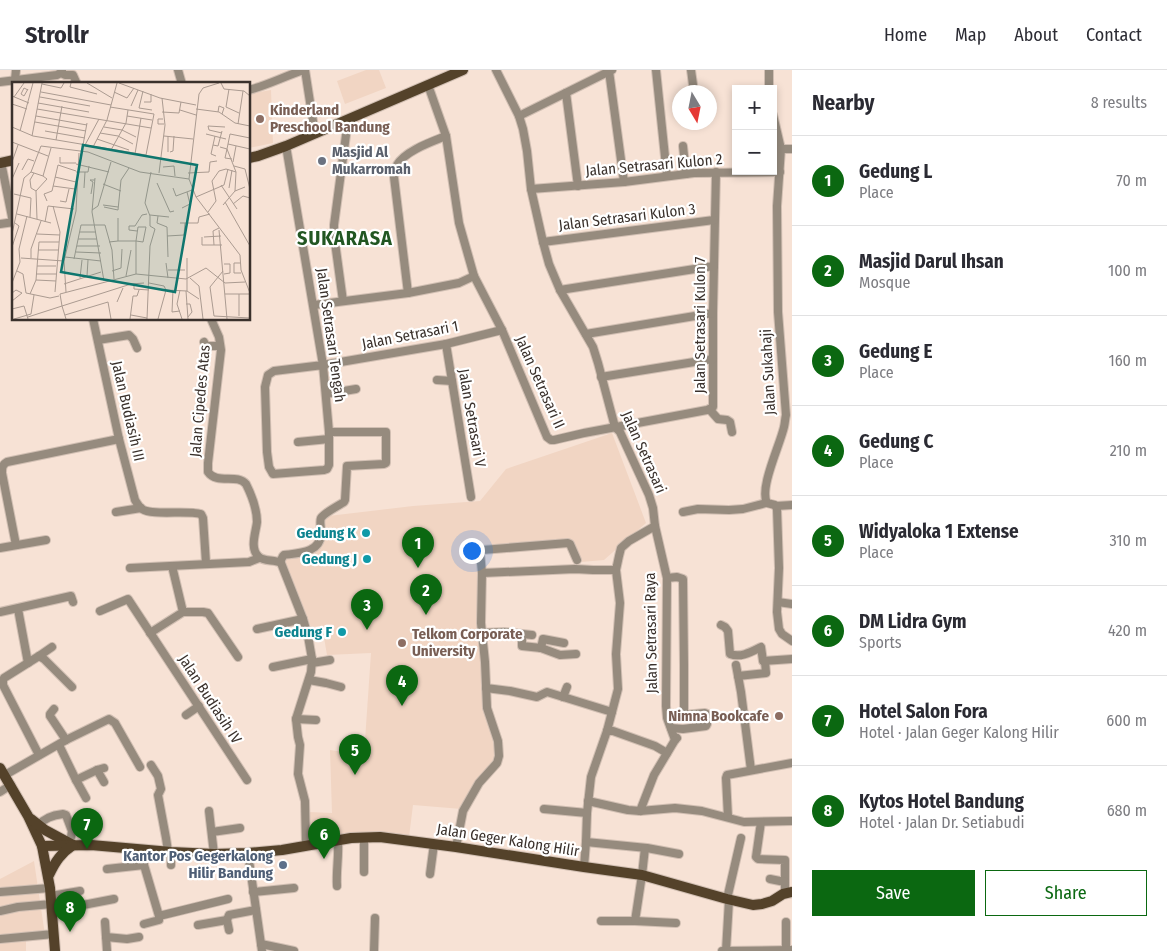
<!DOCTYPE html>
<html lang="en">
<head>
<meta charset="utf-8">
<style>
	body { margin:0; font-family:"Fira Sans Condensed",sans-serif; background:#f7f7f7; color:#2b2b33 }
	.controls { position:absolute; right:15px; top:15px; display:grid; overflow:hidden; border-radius:0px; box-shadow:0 2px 8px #0003 }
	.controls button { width:45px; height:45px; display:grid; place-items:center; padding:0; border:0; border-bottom:1px solid #e1e1e2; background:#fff; color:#2b2b33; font:25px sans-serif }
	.compass { position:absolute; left:672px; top:15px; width:45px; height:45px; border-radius:50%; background:#fff; box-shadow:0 2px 8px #0003; rotate:170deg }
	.you { position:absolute; left:471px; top:480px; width:18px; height:18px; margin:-12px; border:4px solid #fff; border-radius:50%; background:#1a73e8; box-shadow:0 0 0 8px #1a73e833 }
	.badge { display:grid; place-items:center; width:32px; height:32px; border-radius:50%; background:#0b6811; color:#fff; font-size:16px; font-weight:700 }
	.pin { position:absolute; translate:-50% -41px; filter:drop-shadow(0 1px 2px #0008) }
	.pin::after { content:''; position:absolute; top:26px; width:18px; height:15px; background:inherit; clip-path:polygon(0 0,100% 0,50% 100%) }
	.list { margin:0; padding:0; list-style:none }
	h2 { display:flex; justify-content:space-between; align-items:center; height:65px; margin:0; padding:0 20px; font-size:21px }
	h2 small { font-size:16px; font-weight:400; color:#7c7c81 }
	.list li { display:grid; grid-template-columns:32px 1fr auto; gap:15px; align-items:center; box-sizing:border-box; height:90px; padding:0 20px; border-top:1px solid #e1e1e2 }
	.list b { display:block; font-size:19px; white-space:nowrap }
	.list p { margin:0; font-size:16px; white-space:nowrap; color:#7c7c81 }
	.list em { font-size:16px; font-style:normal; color:#7c7c81 }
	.actions { display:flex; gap:10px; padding:15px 20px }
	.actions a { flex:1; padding:11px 0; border:1px solid #0b6811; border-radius:0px; text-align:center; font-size:18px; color:#0b6811 }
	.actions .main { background:#0b6811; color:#fff }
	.map { position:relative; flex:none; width:792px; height:881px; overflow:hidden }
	header { display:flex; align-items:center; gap:30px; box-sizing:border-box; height:70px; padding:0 25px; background:#fff; border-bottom:1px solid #e1e1e2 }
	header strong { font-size:24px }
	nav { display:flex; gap:28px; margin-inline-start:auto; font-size:18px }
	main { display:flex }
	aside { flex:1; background:#fff }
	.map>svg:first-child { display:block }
</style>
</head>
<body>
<header>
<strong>Strollr</strong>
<nav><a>Home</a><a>Map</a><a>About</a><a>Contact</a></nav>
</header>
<main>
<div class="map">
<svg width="792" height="881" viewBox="0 0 792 881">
	<rect width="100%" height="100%" fill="#f7e2d5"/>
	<g fill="#f1d5c3">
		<path d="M366,0h13l7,18 -41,16 -8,-23z"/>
		<path d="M271,20l2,53 -24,5v-54z"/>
		<path d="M612,363l34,90 -42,37 -23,2 -9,-20 -93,7v25l5,138 6,11 5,18 1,20 -34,48 -49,-4 -4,32 -34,-3 -67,5v-27l24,1 -2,-63 34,5 7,-102 -44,2 -5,-29 -11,1 -28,-69 37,-18v-23l93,-11 67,-5 26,-32z"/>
		<path d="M34,791l11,74 -19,3v13h-26v-72z"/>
	</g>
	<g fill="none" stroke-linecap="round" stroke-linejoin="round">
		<defs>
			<g id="minor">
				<path d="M178,0l4,14"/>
				<path d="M305,0l10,64"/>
				<path d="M496,0l23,46 4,13 4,22 4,38 12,53 6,22 11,26 33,57 5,16 17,64 5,5 29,63 4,13 2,18 12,52 -1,128 1,12 8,22"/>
				<path d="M656,0l11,106"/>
				<path d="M691,0l3,22"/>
				<path d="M769,0v19"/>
				<path d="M609,1l15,111"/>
				<path d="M61,3l4,2h8l4,9"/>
				<path d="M15,10l1,-10"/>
				<path d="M0,12l57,-7 5,-3v-2"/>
				<path d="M428,15l18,51 13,87 15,53 28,54 45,107 4,3h3l30,-7 123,-23 6,-3v-94l3,-141"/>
				<path d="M249,20c19,-5 36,-14 55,-20"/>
				<path d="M566,23l12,93"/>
				<path d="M773,45l8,34 -4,57 1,106 8,103c-1,4 -1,8 -2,12 -4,18 -25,61 -17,76l8,2 2,4 2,59 -2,44 2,17 3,5 10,7"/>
				<path d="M519,46l93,-46"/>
				<path d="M286,76l37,219 6,67v33l-2,4 -3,1 -51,4 -4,-7 -2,-15 -2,-65 3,-12 6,-4 49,-6 123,-21 56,-14"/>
				<path d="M683,76l3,28"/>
				<path d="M781,79h11"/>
				<path d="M1,92l12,60"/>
				<path d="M531,119l93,-7 70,-9 86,-1"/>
				<path d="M0,154l14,-2"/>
				<path d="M543,172l171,-22"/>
				<path d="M560,220l154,-24"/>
				<path d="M408,223l-14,-116c1,-4 1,-8 3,-12 8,-14 34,-23 49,-29"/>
				<path d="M343,231l-9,-66v-10l14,-105"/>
				<path d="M314,235l94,-12 51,-10 15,-7"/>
				<path d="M93,249l26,120 16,61c2,3 4,7 7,9 10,7 44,1 59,5l2,4 3,45"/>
				<path d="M211,249l8,18 2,13 -13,113v9c9,13 29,1 38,12 6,12 11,24 11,38 -1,10 -8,27 2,35 6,5 15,2 22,6l22,56 5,17 4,23 -1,13 -15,47 2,18 2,8 -2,29 7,27 1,45"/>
				<path d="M586,264l127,-21"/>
				<path d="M98,270l31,-5 4,4 4,9"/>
				<path d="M204,272l2,4h14"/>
				<path d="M446,274l25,153"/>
				<path d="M601,307l112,-18"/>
				<path d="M437,310l15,1"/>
				<path d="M326,324l30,-5"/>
				<path d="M710,340l8,9 9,1 3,2 2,10"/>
				<path d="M298,372l31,-3"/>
				<path d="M776,436l16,-1"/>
				<path d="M116,442l25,-4"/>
				<path d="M683,442l15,-3 31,1 14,-1 23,-6"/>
				<path d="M16,475l-14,-72c0,-5 0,-8 5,-11l112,-23"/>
				<path d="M0,478l46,-8"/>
				<path d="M280,492l3,-6 1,-1c15,-2 36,-2 37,-21 1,-5 -2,-11 0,-16 3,-5 17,-12 23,-16l1,-2 2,-34 37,-2 2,-1v-31h-57"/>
				<path d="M130,498l119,-6 10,-4"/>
				<path d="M482,503l93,-4 18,1h23"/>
				<path d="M667,508l10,-1 6,2 1,86v50l21,-2 2,1v10l-1,2 -23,3 -12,-1"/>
				<path d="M778,532l14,2"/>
				<path d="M18,539l10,54"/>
				<path d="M100,541l28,-12 119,181"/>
				<path d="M0,542l71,-16 2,6"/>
				<path d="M183,542h20l5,1 30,44"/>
				<path d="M721,555l4,2 3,4 2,23c11,4 21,-2 31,-7l2,14 29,-2"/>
				<path d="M257,559l46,-10"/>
				<path d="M150,563l33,-21 -11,-46"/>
				<path d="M482,563l22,-1 28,3"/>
				<path d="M522,564v12l19,2 19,7 16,-1"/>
				<path d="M541,578l2,-9 21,4"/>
				<path d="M39,586l5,3 28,28"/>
				<path d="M312,593l18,-3"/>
				<path d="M736,595l5,27 10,78"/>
				<path d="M273,597l39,-8"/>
				<path d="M738,606l28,-3 -1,-12"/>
				<path d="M309,610l17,3 15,4"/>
				<path d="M486,618l24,3 27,6 10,-5 65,20"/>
				<path d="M563,627l4,-10"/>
				<path d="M54,639l-4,5v2l16,24"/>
				<path d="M186,645l13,-9"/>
				<path d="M296,649l20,1"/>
				<path d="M607,661h6l42,15 12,7"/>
				<path d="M59,675l17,35 10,18"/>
				<path d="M39,685l-36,-70v-5l1,-2 35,-22 13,-9"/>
				<path d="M151,695l7,11 3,13 -3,6 8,43 2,13"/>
				<path d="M97,700l7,12"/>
				<path d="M5,705l61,-35 43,-21 6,4 25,44"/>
				<path d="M76,710l21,-10 7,-2"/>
				<path d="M0,722l11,-7"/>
				<path d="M588,731l40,9 12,1 35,-3 27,3 42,11 48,-1"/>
				<path d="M544,739l43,4"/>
				<path d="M209,741l5,43"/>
				<path d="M640,741l14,-36 21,-35 2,-2"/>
				<path d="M728,747l-2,-39 1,-3 65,-12"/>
				<path d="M761,752l-5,35 2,2 27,1v33"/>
				<path d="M39,755c6,-8 15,-10 24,-11l3,1 6,16 -2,12"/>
				<path d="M212,762l28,-4"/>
				<path d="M586,772l61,6 32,6"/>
				<path d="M456,777l7,-36 16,-28 18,-20 2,-7 -1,-15 -11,-33 -2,-46 -4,-39 1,-50 -2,-21 2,-2 86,-7 2,1 7,16"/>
				<path d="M138,779l6,16 15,51 69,-17"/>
				<path d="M171,782v13"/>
				<path d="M248,783l14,98"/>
				<path d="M584,797l2,-25 1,-29 4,-36 16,-46 11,-42 -2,-35 4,-51 -4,-33 3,-14 2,-8 8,-7 26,-15"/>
				<path d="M107,799l37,-4"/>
				<path d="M364,802v-35"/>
				<path d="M430,804l4,-30"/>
				<path d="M770,809l15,3"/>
				<path d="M337,816c-1,-15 2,-30 1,-45"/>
				<path d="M0,822l50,-4"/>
				<path d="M253,822l41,-4"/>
				<path d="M51,826l29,-5"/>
				<path d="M727,829l14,-61"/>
				<path d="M0,841l18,-4 34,-3"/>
				<path d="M52,841l62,-12"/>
				<path d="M601,851h34l41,2"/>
				<path d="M635,851l7,-46 3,-27"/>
				<path d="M105,852l2,29"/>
				<path d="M786,852v28"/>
				<path d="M144,854l15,-4v-4"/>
				<path d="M198,855l29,-5"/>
				<path d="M229,860l-2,-10 2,-5 27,-5"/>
				<path d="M106,867l21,2 12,-2"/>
				<path d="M0,869l54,-5"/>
				<path d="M261,874l33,7"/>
				<path d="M374,881l1,-33"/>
				<path d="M722,881l70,-1"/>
				<path d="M726,881l3,-51"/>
			</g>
			<g id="major">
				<path d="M249,88l9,-2 28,-10 177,-76"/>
				<path d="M0,93l14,-3"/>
				<path d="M0,698l28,48 14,30 8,42 5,63"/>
				<path d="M31,749l14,11 26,14"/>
				<path d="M42,776l49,-1 80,7 43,2 34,-1 34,-3 69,-12 29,-1 76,10 128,20 58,8 85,24 26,6 9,-1 10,-3 11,-7 9,-2"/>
				<path d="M49,805c6,-13 12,-22 24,-30"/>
			</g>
		</defs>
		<use href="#minor" stroke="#d1bfb3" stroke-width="10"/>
		<use href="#major" stroke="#d1bfb3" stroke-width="12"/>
		<use href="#minor" stroke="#968b7e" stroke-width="8"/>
		<use href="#major" stroke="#54422a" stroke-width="10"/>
	</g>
	<g fill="#8d6e63" stroke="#fff" stroke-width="2">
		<circle cx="260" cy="49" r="5"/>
		<circle cx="402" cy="573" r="5"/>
		<circle cx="779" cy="646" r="5"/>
	</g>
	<circle fill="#6b7280" stroke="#fff" stroke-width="2" cx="322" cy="91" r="5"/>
	<g fill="#0f9aa8" stroke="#fff" stroke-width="2">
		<circle cx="366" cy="463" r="5"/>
		<circle cx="367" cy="489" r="5"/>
		<circle cx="342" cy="562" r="5"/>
	</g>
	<circle fill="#5c6f8a" stroke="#fff" stroke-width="2" cx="283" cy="795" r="5"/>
	<g text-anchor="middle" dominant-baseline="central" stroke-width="4.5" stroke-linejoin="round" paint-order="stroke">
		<g font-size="15" font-weight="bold" fill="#785e54" stroke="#fff" text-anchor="start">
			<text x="270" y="40">Kinderland<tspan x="270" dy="17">Preschool Bandung</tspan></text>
			<text x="412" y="564">Telkom Corporate<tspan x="412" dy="17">University</tspan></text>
			<text x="769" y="646" text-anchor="end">Nimna Bookcafe</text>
		</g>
		<g font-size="15" font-weight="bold" fill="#5b616d" stroke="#fff" text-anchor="start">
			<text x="332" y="82">Masjid Al<tspan x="332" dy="17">Mukarromah</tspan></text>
		</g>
		<g font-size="15" fill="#3a312c" stroke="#fff">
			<text transform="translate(654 95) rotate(-5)">Jalan Setrasari Kulon 2</text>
			<text transform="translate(627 147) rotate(-7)">Jalan Setrasari Kulon 3</text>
			<text transform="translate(700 255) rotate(-90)">Jalan Setrasari Kulon 7</text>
			<text transform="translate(331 265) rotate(82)">Jalan Setrasari Tengah</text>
			<text transform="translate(410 265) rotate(-11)">Jalan Setrasari 1</text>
			<text transform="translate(768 302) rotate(-93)">Jalan Sukahaji</text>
			<text transform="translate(540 312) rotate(66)">Jalan Setrasari II</text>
			<text transform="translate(200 331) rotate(-85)">Jalan Cipedes Atas</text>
			<text transform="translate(128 341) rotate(77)">Jalan Budiasih III</text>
			<text transform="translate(472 348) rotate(80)">Jalan Setrasari V</text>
			<text transform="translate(644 382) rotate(66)">Jalan Setrasari</text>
			<text transform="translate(651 563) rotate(-91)">Jalan Setrasari Raya</text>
			<text transform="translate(210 629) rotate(57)">Jalan Budiasih IV</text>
			<text transform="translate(508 770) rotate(9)">Jalan Geger Kalong Hilir</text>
		</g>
		<g font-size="15" font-weight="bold" fill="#0d838f" stroke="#fff" text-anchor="end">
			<text x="356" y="463">Gedung K</text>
			<text x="357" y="489">Gedung J</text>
			<text x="332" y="562">Gedung F</text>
		</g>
		<g font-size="15" font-weight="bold" fill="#4e5e75" stroke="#fff" text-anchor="end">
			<text x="273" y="786">Kantor Pos Gegerkalong<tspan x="273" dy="17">Hilir Bandung</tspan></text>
		</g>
		<g font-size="20" font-weight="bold" letter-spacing="1" fill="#225622" stroke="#fff">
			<text x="345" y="168">SUKARASA</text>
		</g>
	</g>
	<g transform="translate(12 12)">
		<rect width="238" height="238" fill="#f7e2d5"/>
		<path fill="none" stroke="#ab9b91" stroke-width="1" d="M59,1l-1,4 27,7M75,1l25,15M107,1l41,15 36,7M207,1l-16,5 -4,6 -10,85 7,18 44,58 1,15 9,23M209,1l3,6 20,2 6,5M30,2l19,4 3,-5M217,7l-3,18 13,6M16,8l-4,-2 -3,6 3,2 4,-7M131,9l-4,17 13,2M29,10l70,13M102,10l13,6 7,-10M0,14l17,7M2,15l10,-14M28,15l50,9M132,20h7v-8M26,21l51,9M0,22l15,5M119,24l7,-16M25,27l114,19M184,27l23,3 16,11 15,3M168,28l16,5M150,30l17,1 2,-11M206,30l1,-6 5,2 -2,6M24,34l51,9M115,34l25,4M151,37h-5v5h6M23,40l51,9M226,42l5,-33M0,45l21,9 113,19 8,-41 -44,-7M92,45l18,3 14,7M8,49l13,-48M33,49l40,7M88,51l18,3 15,8M210,51l-13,-3 -1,-4 17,1M194,52l20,5M20,54l10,-53M152,54l29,3M203,54l-4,18 5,2M85,57l32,11M44,58l6,-34M0,60l36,14M216,62l22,5M71,63l4,-22M73,63l14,-26M201,63l5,1 4,-15M81,65l14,-27 10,-37M208,65l7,2 -2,9 7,1M99,68l15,-27 2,-13M156,70v-16M158,70l3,-1 1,-15M123,72l6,-36M48,75v6h16M0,80l6,-17M221,80l3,-16M64,82l33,8M222,84l11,3 5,20M151,85l11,-1 1,10M10,88l6,-11 6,2M19,90l12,4 8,-28M64,90h12l1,-6M22,91l-4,7 1,8 5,3M147,91l6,-48 -3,-27M176,91l21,-1 1,-10 7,-1M43,95l21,5M83,96l-3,34 12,69M0,97l7,-16M145,101l13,29 4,-1M91,102l18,7M209,103l16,24M41,104l22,3M72,106l1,-16M161,106l3,8 16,-6M217,106l3,-18M24,109l1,28M24,109l11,-12 -4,-3M40,109l6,-26 18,6M223,109l1,-19 -9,-23 3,-15 20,4M2,112l17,4 -1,19M79,112l2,-12 -3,-2h5M184,115l28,-12 4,-16M35,119l-3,-7 8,-3M48,119l6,1 3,-13M213,120l25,44M221,122l10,-8 7,2M91,123l15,2M211,123l12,-14 10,-4M41,124l7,26 -5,60M92,125l14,3 3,-30 8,-12M170,126l8,-4 -3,-12M80,128l6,-4 13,-44M196,130l8,-11 -4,-20 7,-10 7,-2 10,3M5,132l34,9M138,133l19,2M146,134l-1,7 10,4 1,30M33,140l3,-16 26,3M168,141h18l1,-6 11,-3M207,148l8,89M125,149l-8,-1v-4h6l7,-11 5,-1M68,150h16M0,152l12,-56 7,-6 10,-26 47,6 52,20 49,7M25,152l23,1M155,154l17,-1 1,-12M190,155v8h20M192,155l17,-1M66,157h19M106,159v-23M27,160h20M97,160l9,-1h18l7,1 3,-15h-8l-2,14v33M202,163l-1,-14 6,-3M65,164h23M0,165l7,-21 -4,-3M26,168h20M64,170l25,1M53,175l36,4M9,176l43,3M19,176v-9l10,-28M62,177l7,-34h24l7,25 2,29M154,181l2,15M229,181h-7v10h7M212,182h6v9l-6,1M25,184h19M156,188h17M5,189l6,3 3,19 24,5 9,-2M100,189l9,-3 1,-19M24,192h20M75,194l1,-16M114,194l5,-26M68,196l2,-18M178,196l9,8 4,33M24,198l20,1M0,201l8,-21 -1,-13 8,-33M137,201l15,3 2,4M213,201l20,-1M52,202l37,-12M122,202v5l15,1M161,208l-1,22 8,-1M168,208l-3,14 5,15M174,209l2,28M175,209v-33M54,210l-2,-31 12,-50 3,-58M0,211l4,-3 6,3 -10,8M18,212l6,-14 3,-38M213,212h25M227,212v22M105,220l6,-14M174,222h4l2,8 -4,5M0,227l12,-3 4,13M53,233l43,-13 3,17M119,233l16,3M202,234l-4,-29 13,-16M202,234l36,2M16,235l34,-11 -2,-12 76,-20 50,5 20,-11 19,15M2,237l17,-5 3,-19M54,237l-4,-13 69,-22 13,-1M118,237l3,-23h4l2,-6M135,237l3,-73 5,-17 -5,-3v-10l-5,-13 6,-31M146,237l8,-29 21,1 12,8"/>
		<path fill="#0f766e" fill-opacity="0.15" stroke="#0f766e" stroke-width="2.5" d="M71,63l114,20 -22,127 -114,-20z"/>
		<rect width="238" height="238" fill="none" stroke="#3a312c" stroke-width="2.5"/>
	</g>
</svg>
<div class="controls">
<button>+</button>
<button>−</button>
</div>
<svg class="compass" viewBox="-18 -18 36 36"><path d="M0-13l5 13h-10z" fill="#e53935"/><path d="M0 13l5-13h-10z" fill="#7c7c81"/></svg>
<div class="you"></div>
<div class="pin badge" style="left:418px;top:498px">1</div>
<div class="pin badge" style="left:426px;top:545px">2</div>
<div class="pin badge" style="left:367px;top:560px">3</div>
<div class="pin badge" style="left:402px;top:636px">4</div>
<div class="pin badge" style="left:355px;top:705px">5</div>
<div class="pin badge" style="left:324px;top:789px">6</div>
<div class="pin badge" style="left:87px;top:779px">7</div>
<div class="pin badge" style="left:70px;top:862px">8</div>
</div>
<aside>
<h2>Nearby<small>8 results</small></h2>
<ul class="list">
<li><span class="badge">1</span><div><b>Gedung L</b><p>Place</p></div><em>70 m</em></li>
<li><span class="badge">2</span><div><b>Masjid Darul Ihsan</b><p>Mosque</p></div><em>100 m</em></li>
<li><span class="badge">3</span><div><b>Gedung E</b><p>Place</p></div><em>160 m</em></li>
<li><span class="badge">4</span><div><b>Gedung C</b><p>Place</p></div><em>210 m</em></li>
<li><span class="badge">5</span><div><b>Widyaloka 1 Extense</b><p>Place</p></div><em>310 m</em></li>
<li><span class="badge">6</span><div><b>DM Lidra Gym</b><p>Sports</p></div><em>420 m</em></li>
<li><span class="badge">7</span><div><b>Hotel Salon Fora</b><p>Hotel · Jalan Geger Kalong Hilir</p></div><em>600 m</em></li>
<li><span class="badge">8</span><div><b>Kytos Hotel Bandung</b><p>Hotel · Jalan Dr. Setiabudi</p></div><em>680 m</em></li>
</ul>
<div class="actions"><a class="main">Save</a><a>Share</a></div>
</aside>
</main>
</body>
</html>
